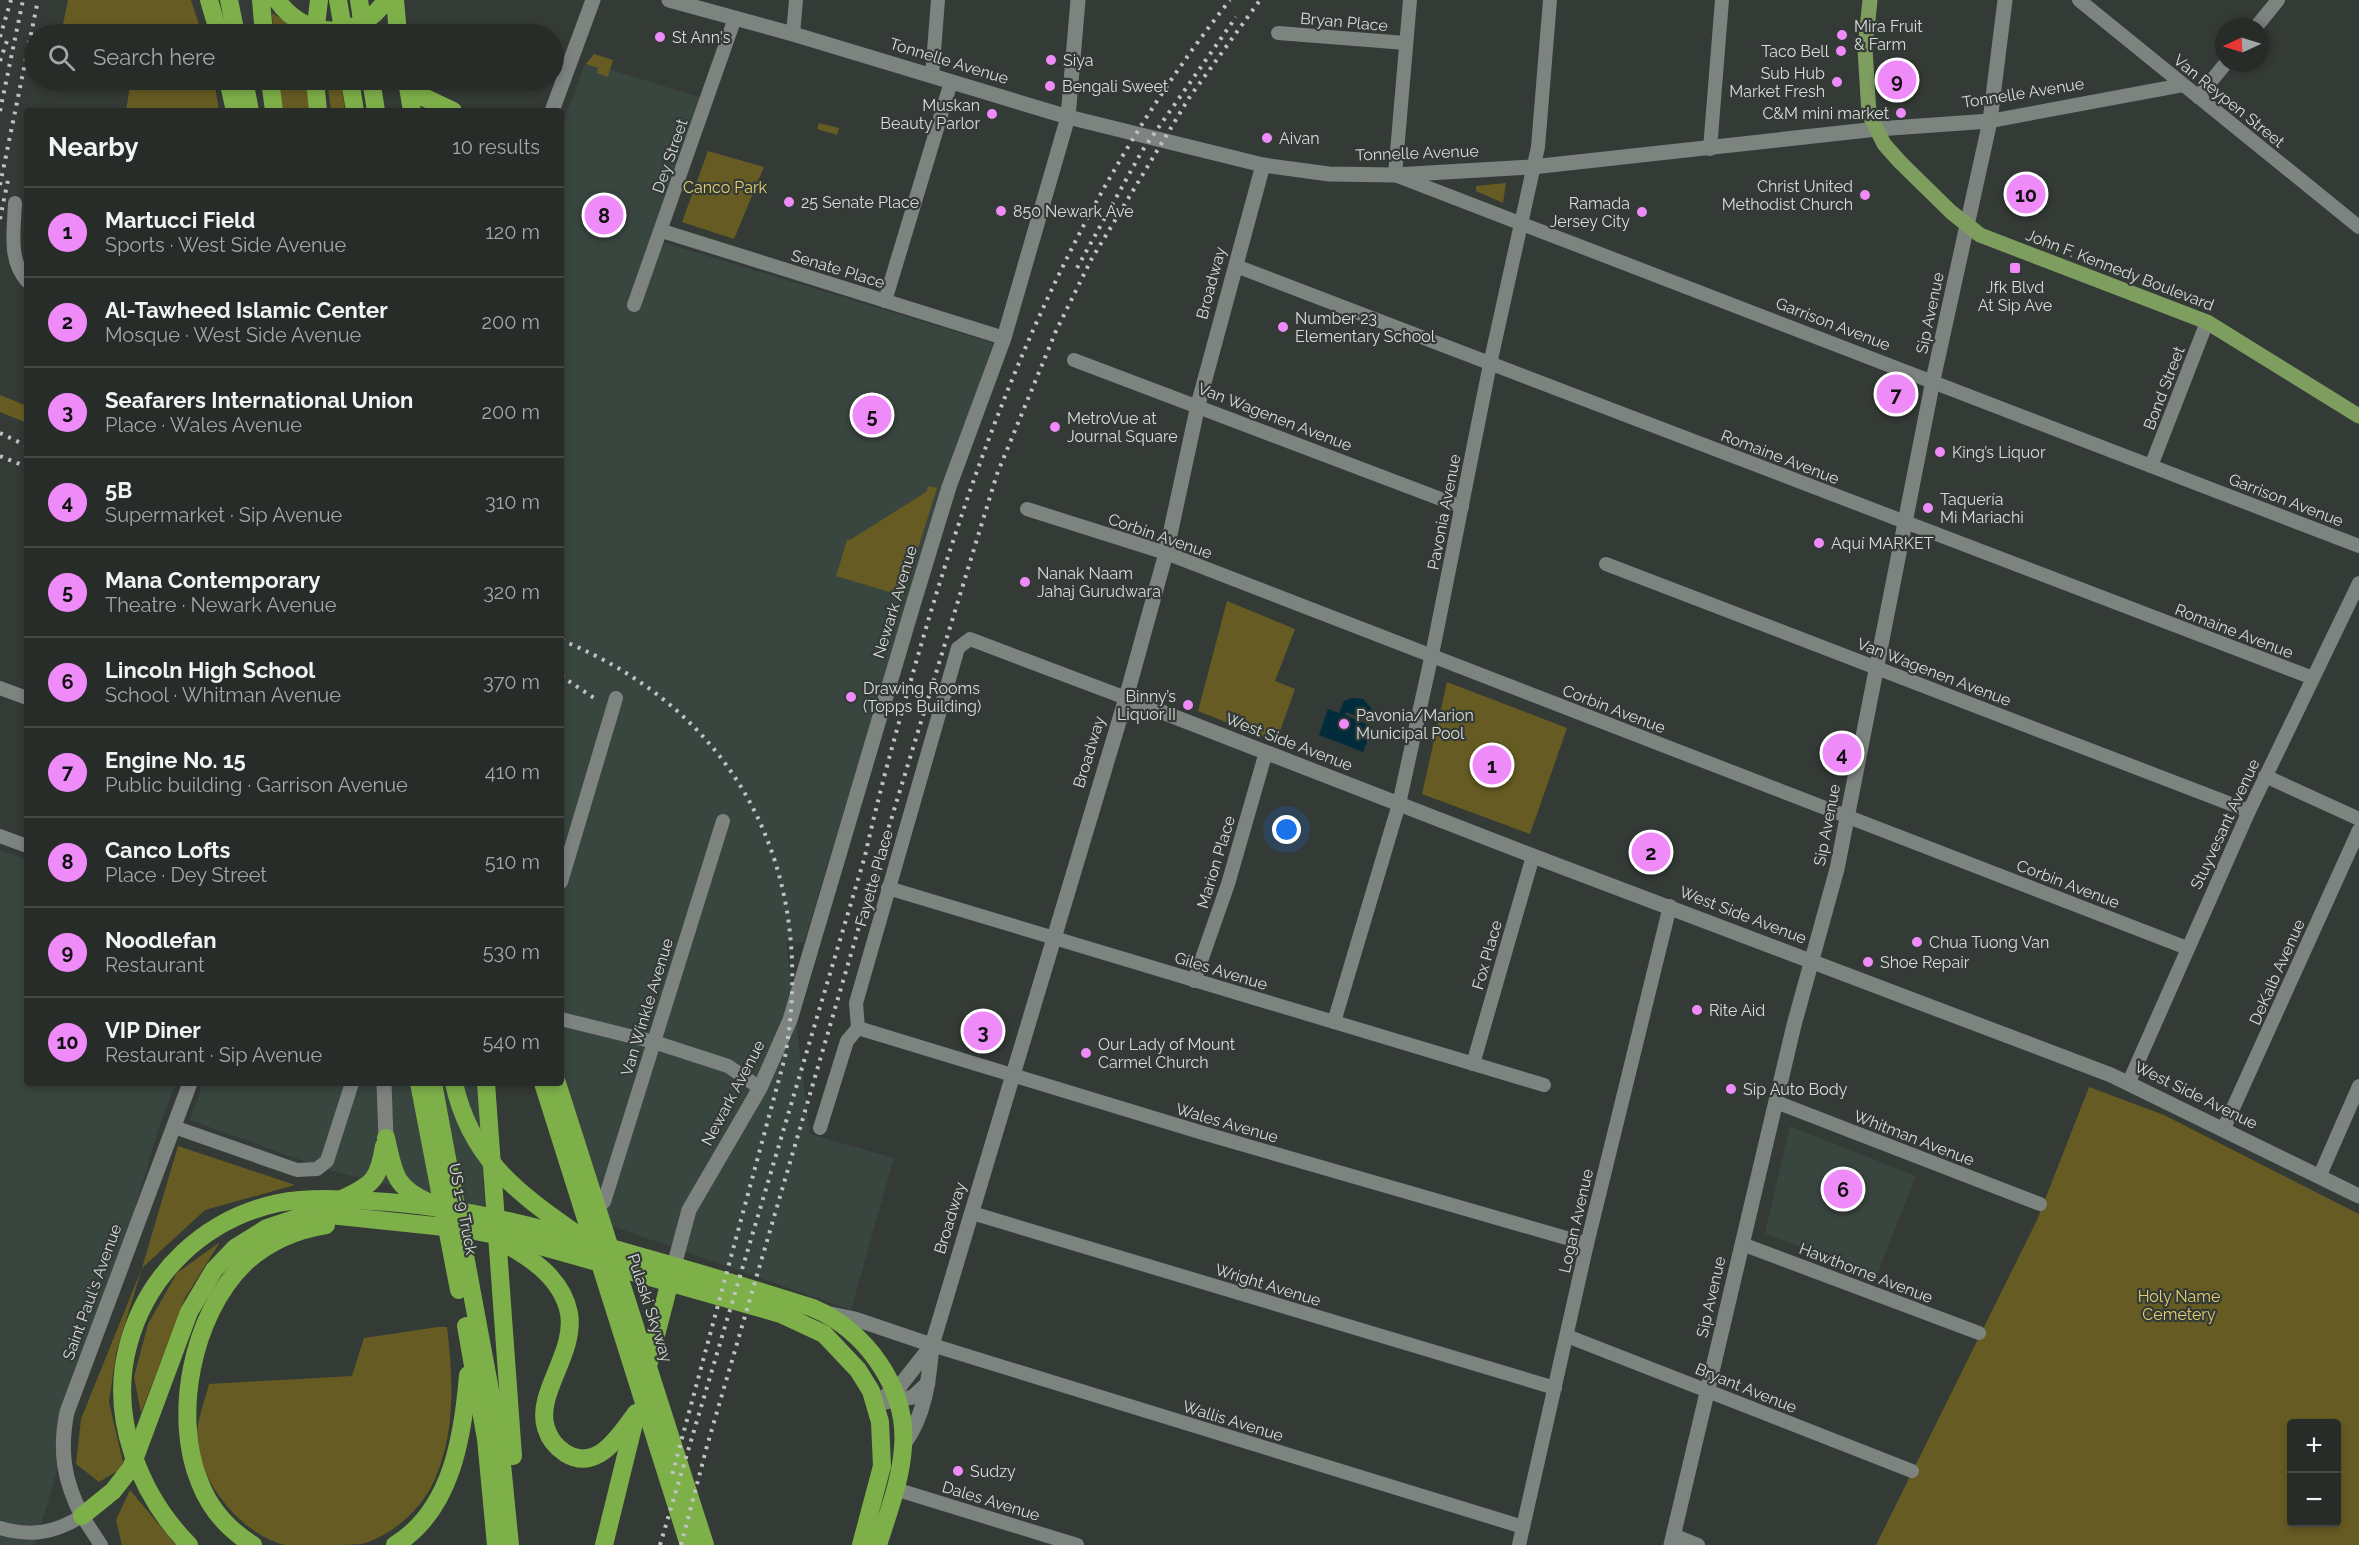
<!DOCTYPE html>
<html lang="en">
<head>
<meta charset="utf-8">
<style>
	body { margin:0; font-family:Raleway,sans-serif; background:#333834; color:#f1f3f6 }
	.controls { position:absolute; right:18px; bottom:18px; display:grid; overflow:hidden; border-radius:6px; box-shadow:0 3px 9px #0003 }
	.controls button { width:54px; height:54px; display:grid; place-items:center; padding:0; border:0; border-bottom:2px solid #434845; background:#272c28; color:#f1f3f6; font:30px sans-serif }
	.compass { position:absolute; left:2215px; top:18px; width:54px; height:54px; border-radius:50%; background:#272c28; box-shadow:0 3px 9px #0003; rotate:266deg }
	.you { position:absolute; left:1287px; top:830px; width:21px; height:21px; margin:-15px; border:4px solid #fff; border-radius:50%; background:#1a73e8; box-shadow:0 0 0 9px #1a73e833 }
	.badge { display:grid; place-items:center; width:39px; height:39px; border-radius:50%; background:#ee8bf8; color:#111; font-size:20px; font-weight:700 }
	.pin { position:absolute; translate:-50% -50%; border:3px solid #fff; box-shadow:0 2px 6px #0006 }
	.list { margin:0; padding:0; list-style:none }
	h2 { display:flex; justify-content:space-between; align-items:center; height:78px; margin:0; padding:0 24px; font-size:26px }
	h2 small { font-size:20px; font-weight:400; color:#a4a7a8 }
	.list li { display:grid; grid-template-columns:39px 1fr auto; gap:18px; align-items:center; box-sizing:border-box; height:90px; padding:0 24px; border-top:2px solid #434845 }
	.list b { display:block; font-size:22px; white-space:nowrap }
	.list p { margin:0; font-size:20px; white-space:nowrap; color:#a4a7a8 }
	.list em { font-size:20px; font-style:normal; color:#a4a7a8 }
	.icon { flex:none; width:33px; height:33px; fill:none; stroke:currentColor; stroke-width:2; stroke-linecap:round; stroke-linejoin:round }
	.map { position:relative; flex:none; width:2359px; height:1545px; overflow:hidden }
	.search { position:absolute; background:#272c28; box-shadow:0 3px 9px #0003; left:24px; top:24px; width:540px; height:66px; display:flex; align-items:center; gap:15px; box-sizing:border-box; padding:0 21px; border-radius:33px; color:#a4a7a8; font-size:22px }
	.panel { position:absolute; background:#272c28; box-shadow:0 3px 9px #0003; left:24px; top:108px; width:540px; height:978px; border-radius:6px }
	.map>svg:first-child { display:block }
</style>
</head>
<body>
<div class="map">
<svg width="2359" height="1545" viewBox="0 0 2359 1545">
	<rect width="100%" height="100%" fill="#343a36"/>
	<g fill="#39453f">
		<path d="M586,62l116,36 -47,142 338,103 -102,313 -87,286h-18l24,192 84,24 -43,152 -242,-85 -48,-152v-945z"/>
		<path d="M0,850l27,9v224h149l-17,44 -124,418h-35z"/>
		<path d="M203,1083h276l13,70 -9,28 2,27 -157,-38 -138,-50z"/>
		<path d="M1790,1126l126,50 -40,101 -111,-44z"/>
	</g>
	<g fill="#665c23" fill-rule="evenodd">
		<path d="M68,0h123l11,34h-141z"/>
		<path d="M272,13l32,19v2h-31z"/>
		<path d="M594,54l19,6 -5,17 -11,-4 1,-5 -12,-4z"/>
		<path d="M131,80h83l5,31h-93z"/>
		<path d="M276,80h31l5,31h-31z"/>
		<path d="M327,80h14l4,31h-14z"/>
		<path d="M819,123l20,5 -2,7 -20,-6z"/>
		<path d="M708,151l56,16 -30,72 -52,-17z"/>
		<path d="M1506,183l-3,20 -27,-12v-5z"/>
		<path d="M0,395l27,11v17l-27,-11z"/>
		<path d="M928,486l9,2 -34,108 -67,-20 11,-36h3l76,-48z"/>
		<path d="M1227,601l68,28 -20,52 20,8 -19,53 -78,-31z"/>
		<path d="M1447,682l120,46 -37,106 -108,-40z"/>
		<path d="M2089,1087l75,28 195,99v331h-483l161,-325zM2292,1424h44v98h-44z"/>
		<path d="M178,1146l117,39 -90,25 -63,58 -26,85 -7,49 15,65 -25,15 -23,-18 5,-45 61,-151z"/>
		<path d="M220,1242l-35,56 -44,115 -7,-36 14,-53 29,-51z"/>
		<path d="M438,1327h9c6,52 9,103 -12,152 -13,30 -42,56 -73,65 -12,1 -29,1 -41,1 -11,0 -25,0 -36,0 -45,-11 -89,-66 -88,-112 1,-15 8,-33 12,-49l143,-8 12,-38z"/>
		<path d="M130,1490l46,55h-54l-6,-25z"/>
	</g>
	<path fill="#002c3b" d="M1352,698l11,1 9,10 -1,12 -25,-9 -1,3 28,12 -10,25 -44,-17 9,-26 11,4 5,-12z"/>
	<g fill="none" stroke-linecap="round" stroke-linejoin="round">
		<g stroke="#7d8480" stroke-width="14">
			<path d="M1410,0l-15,175 964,371"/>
			<path d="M2079,0l280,227"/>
			<path d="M2256,27l22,-27"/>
			<path d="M1278,33l128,10"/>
			<path d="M793,34l3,-34"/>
			<path d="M932,76l6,-76"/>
			<path d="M2198,97l28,-34"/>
			<path d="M1990,121l193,-36"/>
			<path d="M1710,149l12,-149"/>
			<path d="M15,203c-1,27 -7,57 12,78"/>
			<path d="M662,231l342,107"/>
			<path d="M1236,266l1077,412"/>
			<path d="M885,301l66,-219"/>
			<path d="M634,305l101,-287"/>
			<path d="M1074,360l388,147"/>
			<path d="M2151,466l56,-144"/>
			<path d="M1027,509l139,44 1021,395"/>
			<path d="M1606,564l643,247"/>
			<path d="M0,688l27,10"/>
			<path d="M2265,776l94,43"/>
			<path d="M0,836l27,10"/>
			<path d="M561,882l55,-184"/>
			<path d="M888,888l656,197"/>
			<path d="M1194,981l34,-97 38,-132"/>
			<path d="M561,1019l93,23 74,24 32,22"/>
			<path d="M1334,1022l65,-218 36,-164 55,-276 48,-217 12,-147"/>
			<path d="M858,1028l345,105 384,111"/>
			<path d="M1473,1064l60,-208"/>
			<path d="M2129,1082l120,-271 110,-228"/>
			<path d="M1776,1102l264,102"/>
			<path d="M174,1127l123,43 20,-1 10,-8 25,-78"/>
			<path d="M820,1128l27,-87 11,-13 -2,-25 102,-355 12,-9 156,59"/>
			<path d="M2224,1128l135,-298"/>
			<path d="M2320,1175l39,-89"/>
			<path d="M604,1202l119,-381"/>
			<path d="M972,1213l583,175"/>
			<path d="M1742,1244l237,89"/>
			<path d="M1567,1336l345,135"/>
			<path d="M932,1345l591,182"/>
			<path d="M895,1489l182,56"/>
			<path d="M0,1528c31,9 55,5 82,-12l19,29"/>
			<path d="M1673,1535l25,10"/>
			<path d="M1519,1545l68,-301 83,-338"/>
		</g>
		<g stroke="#7d8480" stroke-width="15">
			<path d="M669,0l124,34 275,83 195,48 66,9 66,1 137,-8 345,-38 113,-8"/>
			<path d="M552,111l41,-111"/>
			<path d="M1126,698l407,158 578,219 248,121"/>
			<path d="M384,1083l2,55"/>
			<path d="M671,1277l18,-67 71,-122 30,-68 123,-415 36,-118 55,-149 64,-221 10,-117"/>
			<path d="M826,1313l29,6 77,26"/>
			<path d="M886,1402l27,-5 15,-14"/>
			<path d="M875,1403l24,-16 33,-42"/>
			<path d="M904,1444c21,-28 25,-64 28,-99l194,-647 40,-145 32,-148 65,-240"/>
			<path d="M82,1516c-18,-35 -23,-65 -15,-104l123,-329"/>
			<path d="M1671,1545l123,-520 43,-156 96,-489 57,-259 15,-121"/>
		</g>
		<path stroke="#7e9e5f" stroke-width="15" d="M1870,0l-5,49 4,65 15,30 16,18 51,50 29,23 227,87 152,94"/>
		<g stroke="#7eb049" stroke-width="18">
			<path d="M209,0l10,34"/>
			<path d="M229,0l7,34"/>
			<path d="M261,0l3,34"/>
			<path d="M277,0c28,40 82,41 109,0"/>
			<path d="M338,0l6,34"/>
			<path d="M359,0l5,34"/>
			<path d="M395,0l3,34"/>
			<path d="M315,34l4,-34"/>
			<path d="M228,80l7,31"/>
			<path d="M244,80l6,31"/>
			<path d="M270,80l4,31"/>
			<path d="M315,80l3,31"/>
			<path d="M350,80l5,31"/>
			<path d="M371,80l5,31"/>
			<path d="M407,81l5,30"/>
			<path d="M407,84l12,11 34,16"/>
			<path d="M419,1083l40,207"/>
			<path d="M433,1083l67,361 10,101"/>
			<path d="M454,1083c16,74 62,109 121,150"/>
			<path d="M486,1083l27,373"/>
			<path d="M543,1083l146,462"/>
			<path d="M557,1083l148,462"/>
			<path d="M386,1138c8,34 7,48 42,64"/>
			<path d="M344,1198c30,-14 35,-20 40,-52"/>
			<path d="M502,1242c29,16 60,36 67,71 7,41 -34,80 -23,115 3,10 10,19 19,25 32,20 55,-18 71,-40"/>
			<path d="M466,1326l20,113 10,106"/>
			<path d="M648,1366l22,-85"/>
			<path d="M82,1516l31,-25 18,-23 58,-156 25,-42 21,-22 32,-20 30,-10 33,-3 134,14 48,9 269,76 43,20 34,36 13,21 9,31 2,44 -21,79"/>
			<path d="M189,1545c-50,-51 -80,-128 -61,-199 19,-73 77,-127 150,-143 31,-6 63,-4 94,-2 93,5 181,30 270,56 57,16 115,33 171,51 52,22 95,80 90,139 -2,33 -15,66 -25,98"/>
			<path d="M253,1545c-24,-15 -43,-36 -53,-62 -28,-66 -8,-168 44,-219 23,-22 51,-34 82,-39"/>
			<path d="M395,1545c57,-35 68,-109 73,-170"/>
			<path d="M604,1545l31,-126"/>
		</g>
		<g stroke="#bfc3c1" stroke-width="4" stroke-dasharray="3 6" stroke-linecap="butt">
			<path d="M0,37l11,-37"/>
			<path d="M0,61l8,-23"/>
			<path d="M0,111l23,-111"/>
			<path d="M0,185l38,-185"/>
			<path d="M0,219l9,-44"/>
			<path d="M1077,268l65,-117 94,-134"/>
			<path d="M0,433l27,13"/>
			<path d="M0,456l27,11"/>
			<path d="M561,640c177,72 257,231 224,417l-114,422"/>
			<path d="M561,676l33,22"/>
			<path d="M660,1545l205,-689c17,-77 39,-152 61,-228 68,-229 154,-439 304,-628"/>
			<path d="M681,1545l26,-99 168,-574 122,-398 59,-143 35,-71 98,-162 71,-98"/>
		</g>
	</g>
	<g fill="#ee8bf8" stroke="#343a36" stroke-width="2">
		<circle cx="1842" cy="35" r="6"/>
		<circle cx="660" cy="37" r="6"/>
		<circle cx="1841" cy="51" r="6"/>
		<circle cx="1051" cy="60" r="6"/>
		<circle cx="1837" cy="82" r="6"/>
		<circle cx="1050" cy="86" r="6"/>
		<circle cx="1901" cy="113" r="6"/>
		<circle cx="992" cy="114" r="6"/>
		<circle cx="1267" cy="138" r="6"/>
		<circle cx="1865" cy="195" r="6"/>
		<circle cx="789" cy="202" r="6"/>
		<circle cx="1001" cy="211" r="6"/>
		<circle cx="1642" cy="212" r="6"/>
		<rect x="2009" y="262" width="12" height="12" rx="3"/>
		<circle cx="1283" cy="327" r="6"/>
		<circle cx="1055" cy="427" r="6"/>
		<circle cx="1940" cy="452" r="6"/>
		<circle cx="1928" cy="508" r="6"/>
		<circle cx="1819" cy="543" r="6"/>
		<circle cx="1025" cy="582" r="6"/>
		<circle cx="851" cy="697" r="6"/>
		<circle cx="1188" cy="705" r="6"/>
		<circle cx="1344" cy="724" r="6"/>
		<circle cx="1917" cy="942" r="6"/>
		<circle cx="1868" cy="962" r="6"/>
		<circle cx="1697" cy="1010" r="6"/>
		<circle cx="1086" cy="1053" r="6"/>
		<circle cx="1731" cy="1089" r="6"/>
		<circle cx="958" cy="1471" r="6"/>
	</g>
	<g text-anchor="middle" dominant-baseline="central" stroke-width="4.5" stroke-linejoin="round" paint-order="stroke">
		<g font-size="16" fill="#d8dcda" stroke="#343a36">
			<text transform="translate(1344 22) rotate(5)">Bryan Place</text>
			<text transform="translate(949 61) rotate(17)">Tonnelle Avenue</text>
			<text transform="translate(2023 93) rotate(-9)">Tonnelle Avenue</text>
			<text transform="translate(2229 101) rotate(39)">Van Reypen Street</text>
			<text transform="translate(1417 153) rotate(-2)">Tonnelle Avenue</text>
			<text transform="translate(670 156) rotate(-71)">Dey Street</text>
			<text transform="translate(838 269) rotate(17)">Senate Place</text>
			<text transform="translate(2120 270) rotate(21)">John F. Kennedy Boulevard</text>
			<text transform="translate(1211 283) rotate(-75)">Broadway</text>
			<text transform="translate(1930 313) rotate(-78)">Sip Avenue</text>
			<text transform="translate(1833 324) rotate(21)">Garrison Avenue</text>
			<text transform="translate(2164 388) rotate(-69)">Bond Street</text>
			<text transform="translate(1275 417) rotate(21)">Van Wagenen Avenue</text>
			<text transform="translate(1780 457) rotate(21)">Romaine Avenue</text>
			<text transform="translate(2286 500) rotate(21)">Garrison Avenue</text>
			<text transform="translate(1444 512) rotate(-79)">Pavonia Avenue</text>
			<text transform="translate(1160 536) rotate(19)">Corbin Avenue</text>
			<text transform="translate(895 602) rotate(-73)">Newark Avenue</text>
			<text transform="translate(2234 631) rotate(21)">Romaine Avenue</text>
			<text transform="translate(1934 672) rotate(21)">Van Wagenen Avenue</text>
			<text transform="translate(1614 709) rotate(21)">Corbin Avenue</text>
			<text transform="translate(1289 742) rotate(21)">West Side Avenue</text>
			<text transform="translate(1089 752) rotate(-73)">Broadway</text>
			<text transform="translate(2225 824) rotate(-65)">Stuyvesant Avenue</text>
			<text transform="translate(1827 825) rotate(-79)">Sip Avenue</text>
			<text transform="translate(1216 862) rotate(-73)">Marion Place</text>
			<text transform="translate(874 878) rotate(-74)">Fayette Place</text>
			<text transform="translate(2068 884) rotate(21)">Corbin Avenue</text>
			<text transform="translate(1743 915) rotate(21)">West Side Avenue</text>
			<text transform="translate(1487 955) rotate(-74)">Fox Place</text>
			<text transform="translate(1221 971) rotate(17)">Giles Avenue</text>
			<text transform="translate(2277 972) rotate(-66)">DeKalb Avenue</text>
			<text transform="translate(647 1007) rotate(-73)">Van Winkle Avenue</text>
			<text transform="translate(733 1093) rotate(-62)">Newark Avenue</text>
			<text transform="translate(2196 1095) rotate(26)">West Side Avenue</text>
			<text transform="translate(1227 1123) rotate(16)">Wales Avenue</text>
			<text transform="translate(1914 1138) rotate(21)">Whitman Avenue</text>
			<text transform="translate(463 1209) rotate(79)">US 1-9 Truck</text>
			<text transform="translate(950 1218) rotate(-73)">Broadway</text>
			<text transform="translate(1576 1221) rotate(-77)">Logan Avenue</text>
			<text transform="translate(1866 1273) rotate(21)">Hawthorne Avenue</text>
			<text transform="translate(1268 1285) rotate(17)">Wright Avenue</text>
			<text transform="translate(92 1292) rotate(-70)">Saint Paul's Avenue</text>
			<text transform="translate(1711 1297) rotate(-77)">Sip Avenue</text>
			<text transform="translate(650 1308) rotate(72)">Pulaski Skyway</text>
			<text transform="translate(1746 1388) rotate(22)">Bryant Avenue</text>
			<text transform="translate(1233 1421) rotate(17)">Wallis Avenue</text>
			<text transform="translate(991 1501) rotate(17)">Dales Avenue</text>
		</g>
		<g font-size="16" fill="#d8dcda" stroke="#343a36" text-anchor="start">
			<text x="1854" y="26">Mira Fruit<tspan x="1854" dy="18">&amp; Farm</tspan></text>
			<text x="672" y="37">St Ann's</text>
			<text x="1829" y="51" text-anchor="end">Taco Bell</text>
			<text x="1063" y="60">Siya</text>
			<text x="1825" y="73" text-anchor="end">Sub Hub<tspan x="1825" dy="18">Market Fresh</tspan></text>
			<text x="1062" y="86">Bengali Sweet</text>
			<text x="980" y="105" text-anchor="end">Muskan<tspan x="980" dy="18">Beauty Parlor</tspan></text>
			<text x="1889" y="113" text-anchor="end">C&amp;M mini market</text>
			<text x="1279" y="138">Aivan</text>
			<text x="1853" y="186" text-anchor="end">Christ United<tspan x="1853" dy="18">Methodist Church</tspan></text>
			<text x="801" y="202">25 Senate Place</text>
			<text x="1630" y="203" text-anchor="end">Ramada<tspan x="1630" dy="18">Jersey City</tspan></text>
			<text x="1013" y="211">850 Newark Ave</text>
			<text x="2015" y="287" text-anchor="middle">Jfk Blvd<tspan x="2015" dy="18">At Sip Ave</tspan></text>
			<text x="1295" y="318">Number 23<tspan x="1295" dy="18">Elementary School</tspan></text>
			<text x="1067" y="418">MetroVue at<tspan x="1067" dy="18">Journal Square</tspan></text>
			<text x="1952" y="452">King’s Liquor</text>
			<text x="1940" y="499">Taquería<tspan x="1940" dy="18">Mi Mariachi</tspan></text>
			<text x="1831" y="543">Aquí MARKET</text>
			<text x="1037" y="573">Nanak Naam<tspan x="1037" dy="18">Jahaj Gurudwara</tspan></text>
			<text x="863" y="688">Drawing Rooms<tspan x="863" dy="18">(Topps Building)</tspan></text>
			<text x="1176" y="696" text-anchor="end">Binny’s<tspan x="1176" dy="18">Liquor II</tspan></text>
			<text x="1356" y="715">Pavonia/Marion<tspan x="1356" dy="18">Municipal Pool</tspan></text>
			<text x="1929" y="942">Chua Tuong Van</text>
			<text x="1880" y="962">Shoe Repair</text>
			<text x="1709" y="1010">Rite Aid</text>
			<text x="1098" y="1044">Our Lady of Mount<tspan x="1098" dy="18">Carmel Church</tspan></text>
			<text x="1743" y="1089">Sip Auto Body</text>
			<text x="970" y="1471">Sudzy</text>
		</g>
		<g font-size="16" fill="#e2cf6f" stroke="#343a36">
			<text x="725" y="187">Canco Park</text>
			<text x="2179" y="1296">Holy Name<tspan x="2179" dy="18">Cemetery</tspan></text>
		</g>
	</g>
</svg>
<div class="controls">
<button>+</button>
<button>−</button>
</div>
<svg class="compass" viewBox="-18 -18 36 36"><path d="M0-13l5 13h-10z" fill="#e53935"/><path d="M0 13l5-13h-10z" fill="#a4a7a8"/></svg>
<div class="you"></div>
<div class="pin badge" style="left:1492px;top:765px">1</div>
<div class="pin badge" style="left:1651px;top:852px">2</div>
<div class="pin badge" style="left:983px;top:1031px">3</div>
<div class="pin badge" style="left:1842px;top:753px">4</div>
<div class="pin badge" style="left:872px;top:415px">5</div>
<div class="pin badge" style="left:1843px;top:1189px">6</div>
<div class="pin badge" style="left:1896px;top:394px">7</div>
<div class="pin badge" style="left:604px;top:215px">8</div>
<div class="pin badge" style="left:1897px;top:80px">9</div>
<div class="pin badge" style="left:2026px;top:194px">10</div>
<div class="search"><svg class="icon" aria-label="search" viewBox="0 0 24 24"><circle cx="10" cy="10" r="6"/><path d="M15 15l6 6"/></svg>Search here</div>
<section class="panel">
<h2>Nearby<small>10 results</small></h2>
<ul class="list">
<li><span class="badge">1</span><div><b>Martucci Field</b><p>Sports · West Side Avenue</p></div><em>120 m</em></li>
<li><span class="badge">2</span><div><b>Al-Tawheed Islamic Center</b><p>Mosque · West Side Avenue</p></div><em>200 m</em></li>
<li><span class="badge">3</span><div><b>Seafarers International Union</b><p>Place · Wales Avenue</p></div><em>200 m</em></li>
<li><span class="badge">4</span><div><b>5B</b><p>Supermarket · Sip Avenue</p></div><em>310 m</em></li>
<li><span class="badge">5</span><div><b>Mana Contemporary</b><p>Theatre · Newark Avenue</p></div><em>320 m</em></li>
<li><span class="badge">6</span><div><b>Lincoln High School</b><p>School · Whitman Avenue</p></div><em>370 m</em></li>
<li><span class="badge">7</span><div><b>Engine No. 15</b><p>Public building · Garrison Avenue</p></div><em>410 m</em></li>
<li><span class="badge">8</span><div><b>Canco Lofts</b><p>Place · Dey Street</p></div><em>510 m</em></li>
<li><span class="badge">9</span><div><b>Noodlefan</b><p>Restaurant</p></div><em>530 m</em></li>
<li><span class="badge">10</span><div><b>VIP Diner</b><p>Restaurant · Sip Avenue</p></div><em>540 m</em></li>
</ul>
</section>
</div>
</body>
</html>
